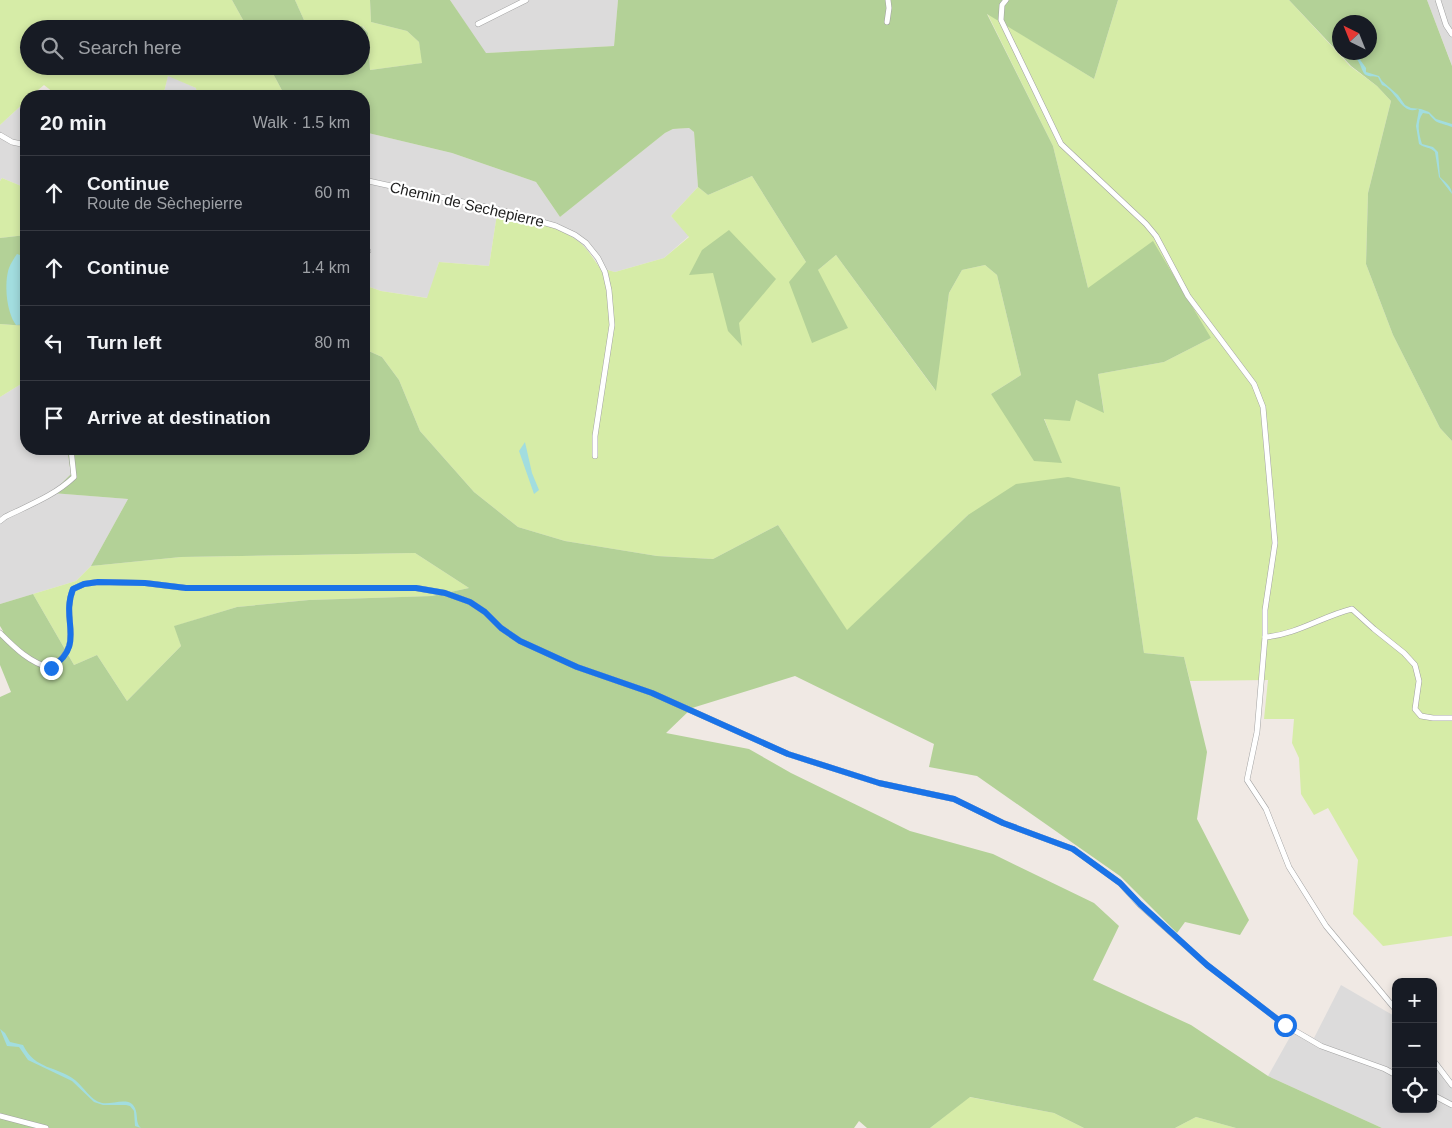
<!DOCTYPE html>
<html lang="en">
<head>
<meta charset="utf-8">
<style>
	body { margin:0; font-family:Arial,sans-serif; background:#20242c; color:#f1f3f6 }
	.controls { position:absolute; right:15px; bottom:15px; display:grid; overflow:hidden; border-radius:10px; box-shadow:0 2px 8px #0003 }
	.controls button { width:45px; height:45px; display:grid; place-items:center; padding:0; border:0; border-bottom:1px solid #363941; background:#171b24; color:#f1f3f6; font:25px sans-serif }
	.compass { position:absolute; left:1332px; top:15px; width:45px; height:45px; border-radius:50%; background:#171b24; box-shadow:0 2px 8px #0003; rotate:317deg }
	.stop { position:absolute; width:15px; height:15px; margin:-11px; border:4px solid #1a73e8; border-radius:50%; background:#fff }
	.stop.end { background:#1a73e8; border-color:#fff; box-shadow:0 1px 5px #0008 }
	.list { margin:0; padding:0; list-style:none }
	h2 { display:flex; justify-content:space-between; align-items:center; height:65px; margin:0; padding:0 20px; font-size:21px }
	h2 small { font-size:16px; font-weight:400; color:#9ea1a6 }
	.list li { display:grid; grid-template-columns:32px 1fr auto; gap:15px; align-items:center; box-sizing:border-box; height:75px; padding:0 20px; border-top:1px solid #363941 }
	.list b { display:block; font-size:19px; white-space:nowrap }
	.list p { margin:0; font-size:16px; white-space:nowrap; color:#9ea1a6 }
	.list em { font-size:16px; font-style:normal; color:#9ea1a6 }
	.icon { flex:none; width:28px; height:28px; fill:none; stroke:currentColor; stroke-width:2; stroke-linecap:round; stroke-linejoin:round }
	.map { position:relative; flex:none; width:1452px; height:1128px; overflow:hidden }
	.search { position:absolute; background:#171b24; box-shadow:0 2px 8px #0003; left:20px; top:20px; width:350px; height:55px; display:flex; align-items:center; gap:12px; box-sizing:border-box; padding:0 18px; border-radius:28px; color:#9ea1a6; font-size:19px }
	.panel { position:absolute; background:#171b24; box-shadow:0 2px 8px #0003; left:20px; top:90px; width:350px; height:365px; border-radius:20px }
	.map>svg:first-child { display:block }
</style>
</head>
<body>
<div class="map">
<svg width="1452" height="1128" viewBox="0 0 1452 1128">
	<rect width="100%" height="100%" fill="#f0e9e4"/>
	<g fill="#dcdbdb">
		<path d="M450,0h168l-4,46 -129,7z"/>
		<path d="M1427,0h25v66l-2,-6z"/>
		<path d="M168,75l28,13 1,8h-34z"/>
		<path d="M26,101v87l-24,-10 -2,3v-56z"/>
		<path d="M689,128l5,4 4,55 -27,29 18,20 -25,22 -49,14 -15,-4 -9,-15 -94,-39 -8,52 -50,-4 -11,36 -47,-7 -17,-6v-153l88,21 84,29 24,35 105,-84 8,-4z"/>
		<path d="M26,381v68h41l4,25 -18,19 75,6 -37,67 -15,15 -76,23v-207z"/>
		<path d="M1341,985l55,32v92h37v-54l19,25v48h-70l-114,-52 27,-48 19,10z"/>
	</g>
	<g fill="#d6eca7">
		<path d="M0,0h232l16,29h-219v37h240l16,30h-88l-1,-8 -28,-12 -5,20h-105l-14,-11 -13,11h-5v5l-26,24z"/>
		<path d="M295,0h75l1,22 36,9 12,11 4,21 -53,7 -2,-37 -5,-7 -55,3z"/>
		<path d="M1118,0h171l61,66 27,20 14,15 -23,92 -2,71 27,71 47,93 12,13v495l-69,10 -30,-32 5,-54 -30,-52 -14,7 -13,-21 -2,-36 -7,-15 2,-24h-30l4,-39 -78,1 -6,-24 -40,-4 -24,-166 -152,28 -121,116 -69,-106 -65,34 -56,-3 -92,-15 -47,-14 -44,-35 -54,-61 -21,-51 -17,-23 -18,-8v-64l17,6 46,7 12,-36 50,4 8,-52c26,7 59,10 81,27 9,7 15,17 22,27l15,4 49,-14 25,-21 -18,-21 27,-29 10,8 44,-19 54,86 12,8 18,-15 99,135 14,-97 13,-23 23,-5 12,10 24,100 -30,19 70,69 -17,-45 32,-18 28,12 -6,-38 66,-12 47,-24 -123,-50 -35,-142 -66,-133 107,66z"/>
		<path d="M2,178l24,10v47l-26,3v-57z"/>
		<path d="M0,324l26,2v55l-26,16z"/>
		<path d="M415,553l54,35 -37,8 -123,4 -72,7 -62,19 6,20 -54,55 -30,-46 -23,10 -41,-71 43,-13 15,-15 90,-9z"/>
		<path d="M969,1097l85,16 30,15h-154z"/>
		<path d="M1196,1117l40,11h-61z"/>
	</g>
	<g fill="#b3d197" fill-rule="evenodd">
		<path d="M232,0h63l13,29h-60z"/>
		<path d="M370,0h80l36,53 128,-7 4,-46h500l-24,79 -107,-65 66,132 35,142 65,-47 58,97 -47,24 -66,12 6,39 -28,-13 -6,21 -26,-2 18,44 -28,-2 -43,-67 30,-19 -24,-100 -12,-10 -23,5 -13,23 -13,98 -100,-136 -18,15 30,58 -36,15 -23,-61 17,-20 -54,-86 -44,19 -10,-8 -4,-55 -5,-4 -16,1 -8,4 -105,84 -24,-35 -84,-29 -88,-21v-36h-79l-16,-30h92v-37h-30l31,-3 6,7 2,37 52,-7 -3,-21 -12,-11 -36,-9z"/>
		<path d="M1289,0h138l25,66v375l-12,-13 -47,-93 -27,-71 2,-71 23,-92 -14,-15 -26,-20zM1340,22h30v30h-30z"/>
		<path d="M729,230l47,49 -37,44 3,23 -14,-15 -15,-58 -24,2 13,-25z"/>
		<path d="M26,235v91l-26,-2v-86z"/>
		<path d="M364,349l18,8 17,23 21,51 54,61 44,35 47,14 92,15 56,3 65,-34 69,105 121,-115 48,-31 52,-7 52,10 24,166 40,4 23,95 -10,67 52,101 -9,15 -55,-13 -8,11 -57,-57 -143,-100 -48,-9 5,-23 -139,-68 -103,32 -26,25 83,16 42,24 119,58 83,23 101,49 25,23 -26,54 98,45 77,51 114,52h-146l-40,-11 -21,11h-91l-30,-15 -84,-16 -40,31h-63l-8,-7 -5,7h-854v-431l11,-5 -11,-27v-30l3,-4 -3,-5v-22l33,-10 41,71 23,-10 30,46 54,-55 -7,-20 63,-19 72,-7 123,-4 37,-8 -54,-35 -234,4 -90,9 37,-67 -76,-6 19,-19 -4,-25h297z"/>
	</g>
	<g fill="#a2dddf">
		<path d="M1349,53l7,1 10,14v4l13,4 3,5 16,14 7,10 6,3 10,1 8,3 7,7 16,5v3c-12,-5 -15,-2 -23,-13l-6,-1c-7,9 -4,21 -1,31l11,3 5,5 2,25c5,5 12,10 12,17l-13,-17 -4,-25c-4,-5 -11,-4 -16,-8l-3,-18 3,-16 -1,-1c-17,7 -21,-19 -36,-24l-4,-8c-4,-1 -9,0 -12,-2 -6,-4 -3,-14 -17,-22z"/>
		<path d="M17,254l9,3v67l-10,1c-10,-13 -12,-43 -7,-57 2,-5 5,-10 8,-14z"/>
		<path d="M525,442l7,31 7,17 -5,4 -15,-43z"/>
		<path d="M0,1029l5,4 5,9 13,3c12,25 34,21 52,35 9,7 15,20 27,23 8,2 23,-5 30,1 8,8 2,18 9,24l-6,-2 -1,-15 -4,-5 -4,-1h-23l-9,-3 -22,-21 -44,-21 -9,-13 -12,-1z"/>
	</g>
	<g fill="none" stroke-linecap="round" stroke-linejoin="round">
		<defs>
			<g id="street">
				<path d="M1006,0l-4,5 -1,15 60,124 85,80 10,12 32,60 66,88 9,23 12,136 -10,67v27l-8,95 -10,48 19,29 23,58 37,59 70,84"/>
				<path d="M1438,0l8,25 6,9"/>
				<path d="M887,22l2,-14 -1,-8"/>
				<path d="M478,24l48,-24"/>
				<path d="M0,135l12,7 14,3"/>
				<path d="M364,180l140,31 52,15 19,9 11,8 12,15 7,14 4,18 3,35 -17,111v20"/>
				<path d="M364,246l4,5"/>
				<path d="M0,521l5,-4c24,-12 49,-21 69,-40l-3,-28"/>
				<path d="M0,633c15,15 30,30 51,35 36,-25 9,-47 22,-79l11,-5 14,-2 47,1 41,5h230l29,5 25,9 15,10 16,16 19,13 57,26 75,26 136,61 91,29 75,16 49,24 70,26 47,34 19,21 68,61 78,60 36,21 64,23 11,6"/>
				<path d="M1265,637c31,-2 58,-21 87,-28l22,20 30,24 11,12 4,16 -4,28 6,7 12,2h19"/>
				<path d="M1433,1060l19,25"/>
				<path d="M1433,1095l19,10"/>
				<path d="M0,1116l46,12"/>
			</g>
		</defs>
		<use href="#street" stroke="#a2a2a2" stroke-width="6"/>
		<use href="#street" stroke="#fff" stroke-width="5"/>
	</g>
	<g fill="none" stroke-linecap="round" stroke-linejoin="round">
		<path stroke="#1a73e8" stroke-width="6" d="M51,668c36,-24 9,-47 22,-79l11,-5 14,-2 47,1 41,5h230l29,5 25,9 15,10 16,16 19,13 57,26 75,26 136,61 91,29 75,16 49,24 70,26 47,34 20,21 67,61 78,60"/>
	</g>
	<g text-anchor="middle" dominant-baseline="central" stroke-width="4.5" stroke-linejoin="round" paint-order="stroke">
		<g font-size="15" fill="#1e1e1e" stroke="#fff">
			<text transform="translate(467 204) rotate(13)">Chemin de Sechepierre</text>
		</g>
	</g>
</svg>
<div class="controls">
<button>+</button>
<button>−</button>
<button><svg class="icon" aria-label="locate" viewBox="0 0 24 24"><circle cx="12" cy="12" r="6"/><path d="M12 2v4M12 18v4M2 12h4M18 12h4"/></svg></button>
</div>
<svg class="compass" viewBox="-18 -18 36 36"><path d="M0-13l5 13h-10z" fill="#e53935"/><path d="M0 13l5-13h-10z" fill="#9ea1a6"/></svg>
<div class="stop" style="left:1285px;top:1025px"></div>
<div class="stop end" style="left:51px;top:668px"></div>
<div class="search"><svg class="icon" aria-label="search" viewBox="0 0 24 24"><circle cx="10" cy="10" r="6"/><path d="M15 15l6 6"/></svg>Search here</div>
<section class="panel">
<h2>20 min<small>Walk · 1.5 km</small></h2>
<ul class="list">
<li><svg class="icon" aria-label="ahead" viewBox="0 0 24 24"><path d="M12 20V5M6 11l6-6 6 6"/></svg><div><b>Continue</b><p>Route de Sèchepierre</p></div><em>60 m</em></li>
<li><svg class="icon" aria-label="ahead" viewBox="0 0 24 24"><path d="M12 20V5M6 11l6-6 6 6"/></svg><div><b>Continue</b></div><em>1.4 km</em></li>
<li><svg class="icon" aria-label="left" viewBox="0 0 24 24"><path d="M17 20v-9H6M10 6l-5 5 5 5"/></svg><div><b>Turn left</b></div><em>80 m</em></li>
<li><svg class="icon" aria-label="arrive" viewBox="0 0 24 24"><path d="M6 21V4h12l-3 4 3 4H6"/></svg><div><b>Arrive at destination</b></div></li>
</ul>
</section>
</div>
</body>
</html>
